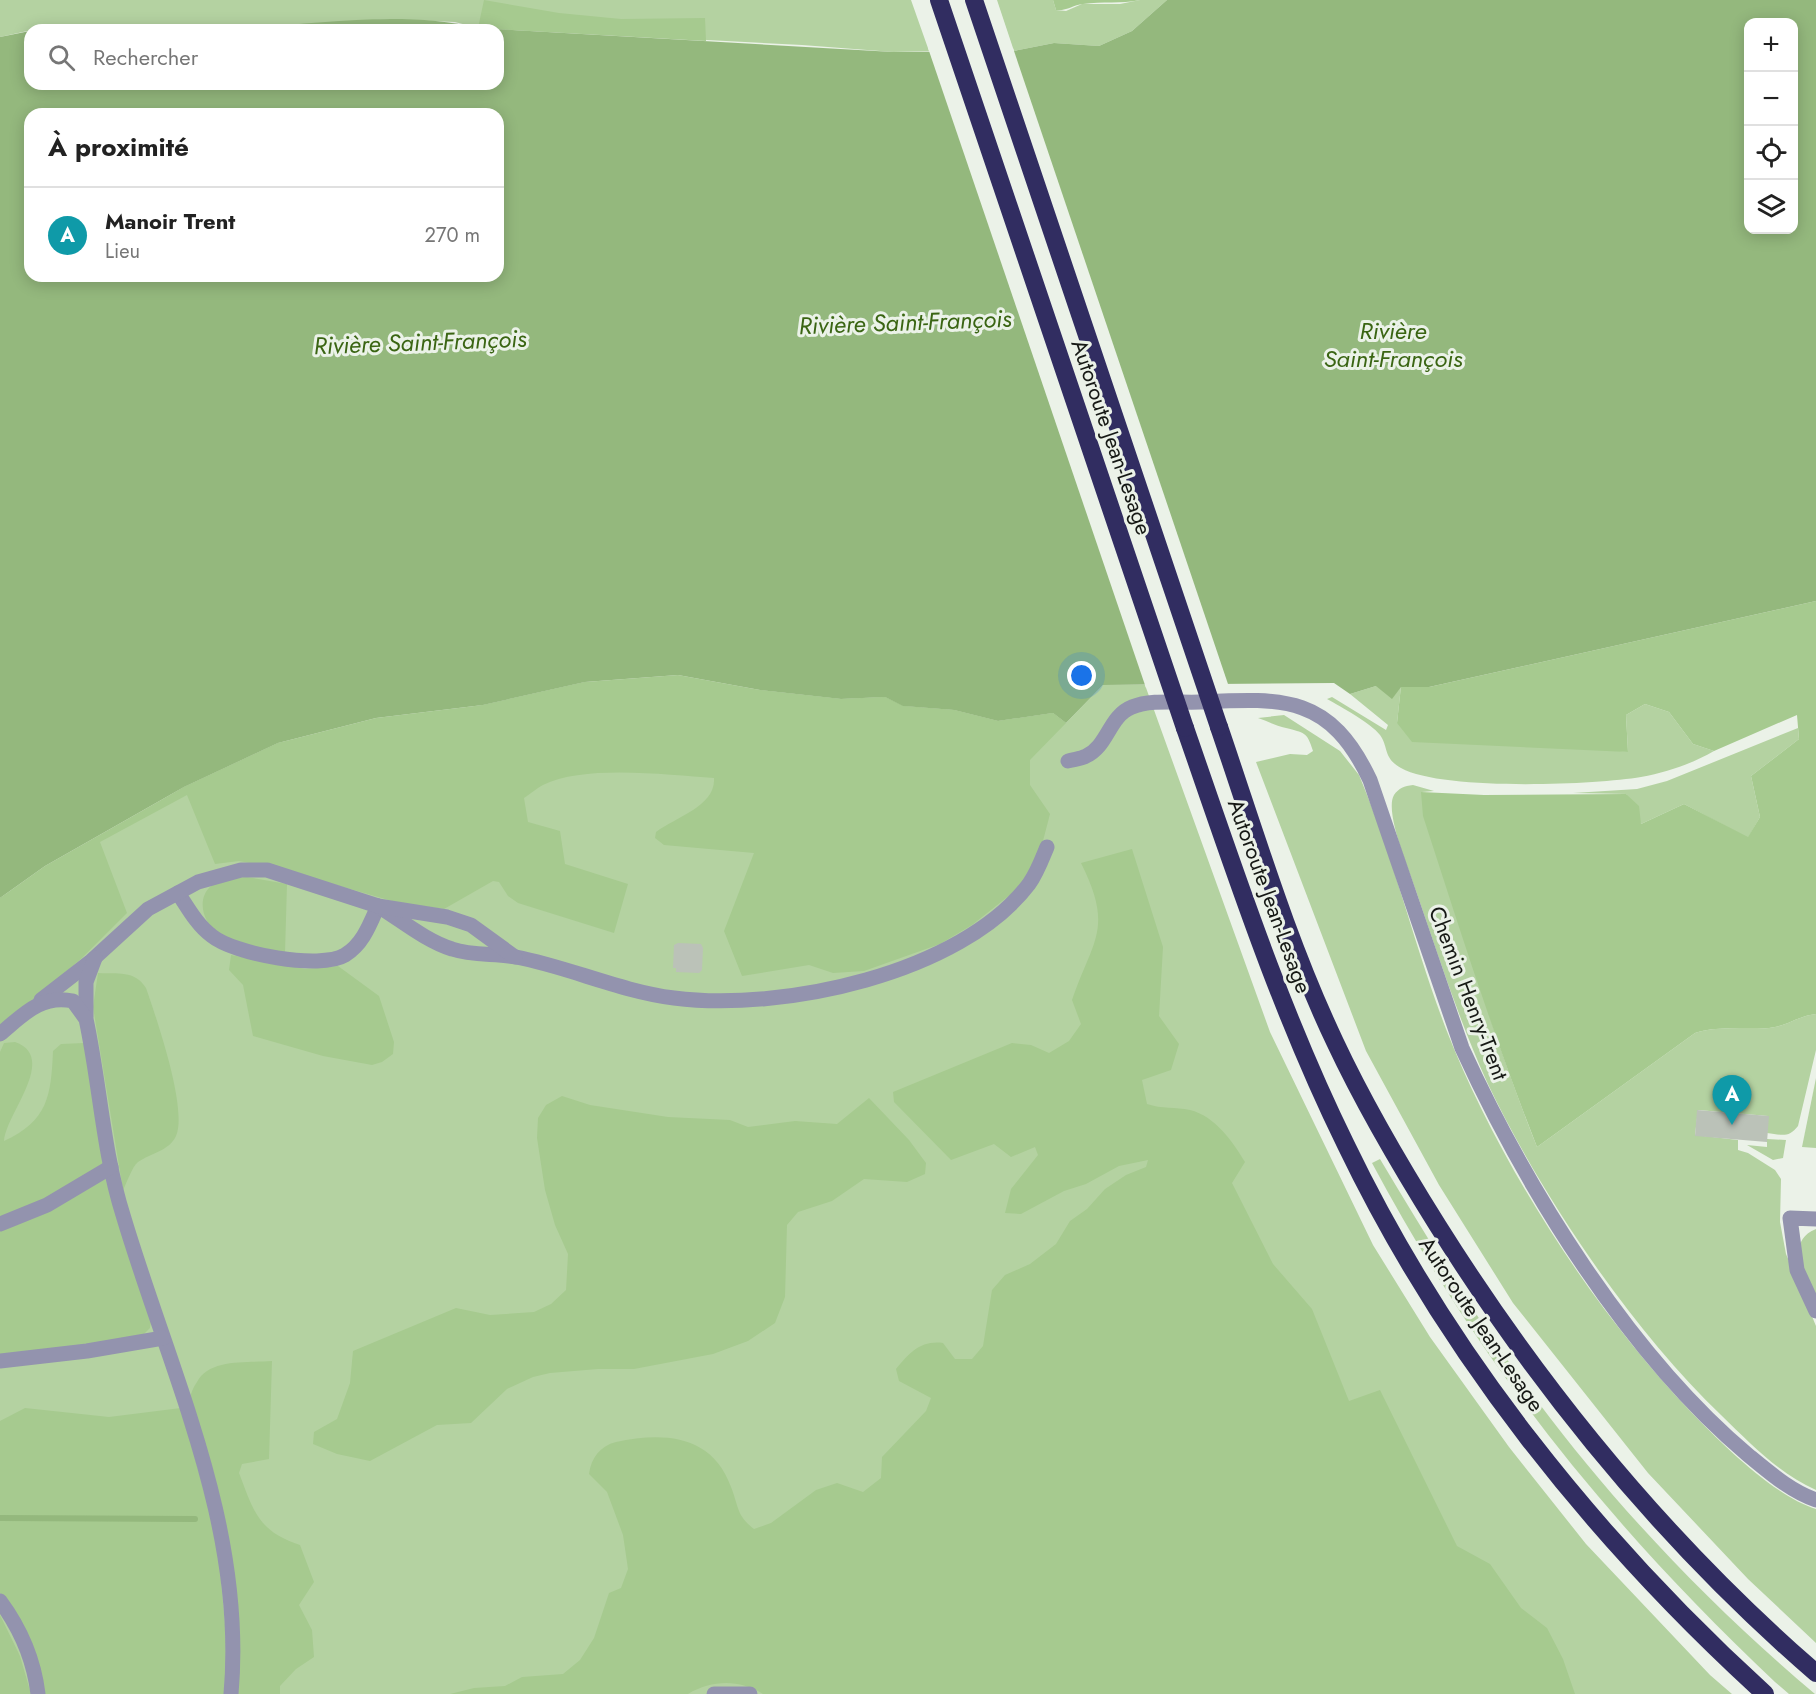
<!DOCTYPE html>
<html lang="fr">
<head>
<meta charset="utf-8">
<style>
	body { margin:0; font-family:Jost,sans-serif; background:#f6f6f6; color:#222 }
	.controls { position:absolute; right:18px; top:18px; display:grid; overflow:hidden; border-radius:12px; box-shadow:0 3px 15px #0003 }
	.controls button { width:54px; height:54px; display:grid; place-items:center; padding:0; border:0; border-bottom:2px solid #e0e0e0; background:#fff; color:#222; font:30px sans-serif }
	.you { position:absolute; left:1082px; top:676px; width:21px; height:21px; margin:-15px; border:4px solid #fff; border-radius:50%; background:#1a73e8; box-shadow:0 0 0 9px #1a73e833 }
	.badge { display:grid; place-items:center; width:39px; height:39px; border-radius:50%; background:#d93025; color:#fff; font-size:20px; font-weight:700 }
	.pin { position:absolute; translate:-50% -50px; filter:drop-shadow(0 2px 3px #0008) }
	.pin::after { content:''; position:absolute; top:32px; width:21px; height:18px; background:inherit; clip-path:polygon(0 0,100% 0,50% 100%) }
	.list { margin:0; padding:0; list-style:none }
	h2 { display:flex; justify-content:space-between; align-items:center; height:78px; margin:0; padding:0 24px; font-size:26px }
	h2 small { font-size:20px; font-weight:400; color:#767676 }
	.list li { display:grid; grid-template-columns:39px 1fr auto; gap:18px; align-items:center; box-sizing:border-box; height:96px; padding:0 24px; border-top:2px solid #e0e0e0 }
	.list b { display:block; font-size:22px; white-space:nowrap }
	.list p { margin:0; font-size:20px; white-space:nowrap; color:#767676 }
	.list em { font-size:20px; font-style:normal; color:#767676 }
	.icon { flex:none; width:33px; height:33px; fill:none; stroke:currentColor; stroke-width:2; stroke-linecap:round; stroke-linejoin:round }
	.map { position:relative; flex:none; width:1816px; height:1694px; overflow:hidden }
	.search { position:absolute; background:#fff; box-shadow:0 3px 15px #0003; left:24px; top:24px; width:480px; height:66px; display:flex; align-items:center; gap:15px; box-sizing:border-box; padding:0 21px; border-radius:18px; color:#767676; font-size:22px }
	.panel { position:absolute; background:#fff; box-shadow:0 3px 15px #0003; left:24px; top:108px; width:480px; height:174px; border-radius:18px }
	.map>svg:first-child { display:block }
</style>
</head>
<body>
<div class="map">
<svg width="1816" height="1694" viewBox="0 0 1816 1694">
	<rect width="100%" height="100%" fill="#ebf2e8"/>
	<g fill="#b4d2a1">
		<path d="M0,0h911l18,51 -36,1 -91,-7 -324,-17 -23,-6 -69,-3 -159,11 -186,-2 -41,9z"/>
		<path d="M997,0h56l3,10 10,1 16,-7h38l20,-4h27l-35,31 -33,15 -45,-3 -40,8z"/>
		<path d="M585,682l175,8 81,9 44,-2 19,9 50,4 44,11 55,-8 13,10 37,-38h42l125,347 103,213 57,92 79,110 77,97 124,131 22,19h-1732v-796l184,-111 94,-44 205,-38z"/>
		<path d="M1376,686h25l-4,37 231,29 -2,-37 19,-11 24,8 24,32 21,7c-23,13 -46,21 -73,26 -48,8 -199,14 -240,-9 -18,-10 -12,-20 -21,-33 -9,-12 -39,-28 -53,-36l5,-2 54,33 2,-5 -38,-31z"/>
		<path d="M1284,715l56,36 19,24c35,83 55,170 87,254 52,133 146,280 246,384 30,31 82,83 124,96v134l-68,-64 -100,-106 -135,-170 -74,-118 -73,-134 -110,-289 34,-8 17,1 6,-4c-6,-20 -9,-18 -27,-23 -10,-2 -19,-7 -28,-10z"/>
		<path d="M1798,728l1,11 -48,37 9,41 -12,21 -64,-34 -43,20 -15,-30 -53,-1 64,-4 30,-8z"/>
		<path d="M1413,785l21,6 -12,1c34,120 69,239 115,355l158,-114c26,-9 53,-1 80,-6 15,-3 24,-11 41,-13v36l-18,76c-9,12 -16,9 -31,7l1,-17 -70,-6 -3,25 43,5v10l10,3 27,17 6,9 -1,43 6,32 30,72v164c-38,-17 -66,-47 -95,-75 -90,-86 -181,-221 -234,-333 -28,-62 -49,-127 -71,-191 -6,-19 -32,-79 -22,-96 5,-7 10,-9 19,-10z"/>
		<path d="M1816,1078v70l-14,-1z"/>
		<path d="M1767,1139l19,1 -3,18 -10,2 -26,-15 20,2z"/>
		<path d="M1380,1159c49,82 100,166 158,243 79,106 176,207 277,292h-26l-14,-12c-166,-157 -295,-317 -403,-519z"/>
		<path d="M1816,1229v72c-9,-23 -33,-59 0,-72z"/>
	</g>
	<g fill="#a6ca8f">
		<path d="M484,0l75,13 62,6 84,-1 1,23 -228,-13z"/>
		<path d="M1053,0h87c-19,4 -38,1 -57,4 -10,1 -16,7 -27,6z"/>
		<path d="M1816,601v413c-17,2 -26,10 -41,13 -27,5 -54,-3 -80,6l-158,114c-43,-109 -78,-220 -114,-331l-2,-24 63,3 142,-1 13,12 2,18 43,-20 64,33 12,-20 -9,-41 48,-37 -2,-24 -83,36 -21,-7 -24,-32 -24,-8 -19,11 2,37 -216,-10 -15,-19 4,-37 28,1z"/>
		<path d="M678,675l82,15 81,9 44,-2 19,9 50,4 44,11 55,-8 13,10 -36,37v25l20,29 -12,46 -18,27 -48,38 -32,19 -76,27 -31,2 -24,-8 -67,11 -18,-45 30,-78 -90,-8 -9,-7 1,-6c20,-15 60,-26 58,-54 -45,-3 -130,-14 -171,7 -6,3 -13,9 -19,13l4,24 32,9 5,33 63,20 -14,49 -96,-30 -10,-7 -9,-14 -6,-1 -49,28 -45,-6 -122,-35 -38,-7 -24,3 -28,-69 -87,47 27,71 -45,45 -82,70v-130l45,-32 139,-79 94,-44 98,-25 107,-13 102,-23z"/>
		<path d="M1132,849l31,98 -4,69 20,28 -8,26 -29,10 5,24c15,5 28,3 43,6 25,6 43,32 55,52l-13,21 41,81 39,45 37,92 31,-11 77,156 33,18 31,44 26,20 16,31 12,35h-812c-24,-15 -51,-14 -75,0h-238l24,-6 31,-2 17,-9 41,-3 17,-14 14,-22 15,-45 12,-5 7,-19 -5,-34 -16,-43 -18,-18c2,-16 11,-28 27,-32 47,-10 96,-8 115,45 8,20 5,28 23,42l17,-6 45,-33 21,-7 26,9 18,-14 1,-21 44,-46 5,-13 -32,-17 -3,-12c13,-16 25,-29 47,-26l12,16h17l11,-13 9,-56 13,-15 25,-11 26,-20 14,-23 17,-12 18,-20 21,-14 20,-8 2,-7 -29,6 -33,18 -22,7 -43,23 -16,-1 6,-24 27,-34 -3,-8 -24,10 -17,-13 -43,16 -57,-58 -1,-10 119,-49 19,2 18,8 20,-12 12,-17 -9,-24c21,-61 42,-71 9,-137z"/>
		<path d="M247,877l40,7 -2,69c-23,-4 -47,-7 -67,-20 -15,-10 -22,-34 -7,-47 10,-9 25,-8 36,-9z"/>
		<path d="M231,955l74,14 33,-3 41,30 15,46 -1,12 -11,8 -10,3 -49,-9 -70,-20 -10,-51 -14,-15z"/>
		<path d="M98,973c19,1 37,-3 48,15 10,29 42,121 30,148 -7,15 -25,17 -38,26 -6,5 -11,20 -15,28l-30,-183z"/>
		<path d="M15,1042c44,15 -10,73 -11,99 44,-20 47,-45 49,-90l8,-7 23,-1 68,273 -2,12 -8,8 -142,21v-305l4,-9z"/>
		<path d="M562,1096l28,9 78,12 62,3 18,7 47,-6 42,3 32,-26 40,42 17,23 -1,11 -18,8 -43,-3 -32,22 -34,11 -11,13 -2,72 -10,26 -27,18 -35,13 -79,15h-36l-48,4 -17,4 -26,12 -36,34 -34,2 -67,36 -33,-7 -24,-10 1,-12 23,-13 13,-36 3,-32 103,-43 34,7 44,-3 17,-8 15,-14 2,-36 -13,-29 -10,-35 -8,-52 1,-20 8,-13z"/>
		<path d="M272,1361l-3,98 -27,5 -3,9c15,39 19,58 61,72l14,37 -15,23 13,25 2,27 -18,12 -16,17v8h-42c5,-81 -6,-156 -28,-234 -4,-14 -20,-49 -20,-61 0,-4 4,-13 7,-17 12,-24 51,-19 75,-21z"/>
		<path d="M25,1408l84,9 72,-9 36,129 10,110 -3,47h-180l-15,-56 -29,-45v-172z"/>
		<path d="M0,1615l20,41 11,38h-31z"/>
	</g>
	<path fill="#94b87d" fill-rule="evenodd" d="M1167,0h649v601l-387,86h-28l-9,12 -16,-13 -26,8 -16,-11 -231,2 -37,38 -13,-10 -55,8 -44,-11 -51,-4 -18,-9 -44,2 -81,-9 -82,-15 -93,7 -102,23 -107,13 -98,25 -94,44 -139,79 -45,32v-861l30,-6v53h468v-54h-271c79,-5 174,-21 251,-2l415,24 121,-1 40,-8 45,3 33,-15zM1748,22h46v208h-46zM30,114h468v162h-468z"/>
	<path fill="#ebf2e8" d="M928,48h85l216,639 -83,1z"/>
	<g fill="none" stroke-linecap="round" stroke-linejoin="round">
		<path stroke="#94b87d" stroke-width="6" d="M0,1518l195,1"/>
	</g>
	<g fill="#bbc2b8">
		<path d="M678,943l23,1 2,4 -1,22 -3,3 -23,-1v-4h-3l1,-23z"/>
		<path d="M1697,1110l72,6 -2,26 -72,-6z"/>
	</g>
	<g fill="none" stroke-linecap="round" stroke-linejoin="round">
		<g stroke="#9393ae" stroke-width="15">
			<path d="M1068,761c6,-2 13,-2 18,-5 22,-10 23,-40 46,-49 19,-8 47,-4 68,-5 84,-4 130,-7 170,78l92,268c65,142 166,306 286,407 21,17 42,36 68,45"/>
			<path d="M178,893c10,15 19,32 34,43 22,18 108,34 133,19 18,-11 25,-31 33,-49"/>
			<path d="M378,906c23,14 48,35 74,43 21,7 43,4 64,8 53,10 103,34 158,41 107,14 287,-24 355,-114 8,-11 13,-25 18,-37"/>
			<path d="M41,1000l49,-38 58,-53 50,-27 43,-12h26l111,36 69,11 24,8 44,32"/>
			<path d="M86,1016v-34l9,-24"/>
			<path d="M0,1034c23,-19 41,-40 73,-33l13,18c14,65 17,133 37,196 47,158 123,311 108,479"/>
			<path d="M1816,1219l-26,-1 7,52 19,41"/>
			<path d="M0,1224l47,-19 64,-38"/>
			<path d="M0,1361l87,-10 76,-13"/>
			<path d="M0,1601c20,27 34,60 38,93"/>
			<path d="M714,1694h36"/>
		</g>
		<g stroke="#312d61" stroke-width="18">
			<path d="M1219,727c36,105 68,214 116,315 30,64 66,125 103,184 105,167 229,318 378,447"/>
			<path d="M1185,728c49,141 95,283 161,417 100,208 249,394 419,549"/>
		</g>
		<g stroke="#312d61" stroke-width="18">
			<path d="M939,0l246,728"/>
			<path d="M974,0l245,727"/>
		</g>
	</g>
	<g text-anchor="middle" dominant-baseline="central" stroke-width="6" stroke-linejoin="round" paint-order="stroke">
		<g font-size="22" fill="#161915" stroke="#ebf2e8">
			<text transform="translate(1112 437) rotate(71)">Autoroute Jean-Lesage</text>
			<text transform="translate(1270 896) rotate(70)">Autoroute Jean-Lesage</text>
			<text transform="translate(1469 993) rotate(69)">Chemin Henry-Trent</text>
			<text transform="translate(1482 1324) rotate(56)">Autoroute Jean-Lesage</text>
		</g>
		<g font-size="24" font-style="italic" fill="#3a6513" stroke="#ebf2e8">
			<text transform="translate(905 322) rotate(-2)">Rivière Saint-François</text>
			<text x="1393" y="330">Rivière<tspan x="1393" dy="28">Saint-François</tspan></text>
			<text transform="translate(420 342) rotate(-2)">Rivière Saint-François</text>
		</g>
	</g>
</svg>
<div class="controls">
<button>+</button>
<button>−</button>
<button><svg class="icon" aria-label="locate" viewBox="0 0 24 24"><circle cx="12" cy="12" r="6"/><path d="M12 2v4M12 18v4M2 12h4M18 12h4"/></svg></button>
<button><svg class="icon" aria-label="layers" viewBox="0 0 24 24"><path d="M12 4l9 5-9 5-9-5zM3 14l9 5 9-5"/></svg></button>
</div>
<div class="you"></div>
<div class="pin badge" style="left:1732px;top:1125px;background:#0f9aa8">A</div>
<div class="search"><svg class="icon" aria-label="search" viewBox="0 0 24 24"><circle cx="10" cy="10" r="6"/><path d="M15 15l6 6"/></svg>Rechercher</div>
<section class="panel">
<h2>À proximité<small></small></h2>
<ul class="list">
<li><span class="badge" style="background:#0f9aa8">A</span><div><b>Manoir Trent</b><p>Lieu</p></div><em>270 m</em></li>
</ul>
</section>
</div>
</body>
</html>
